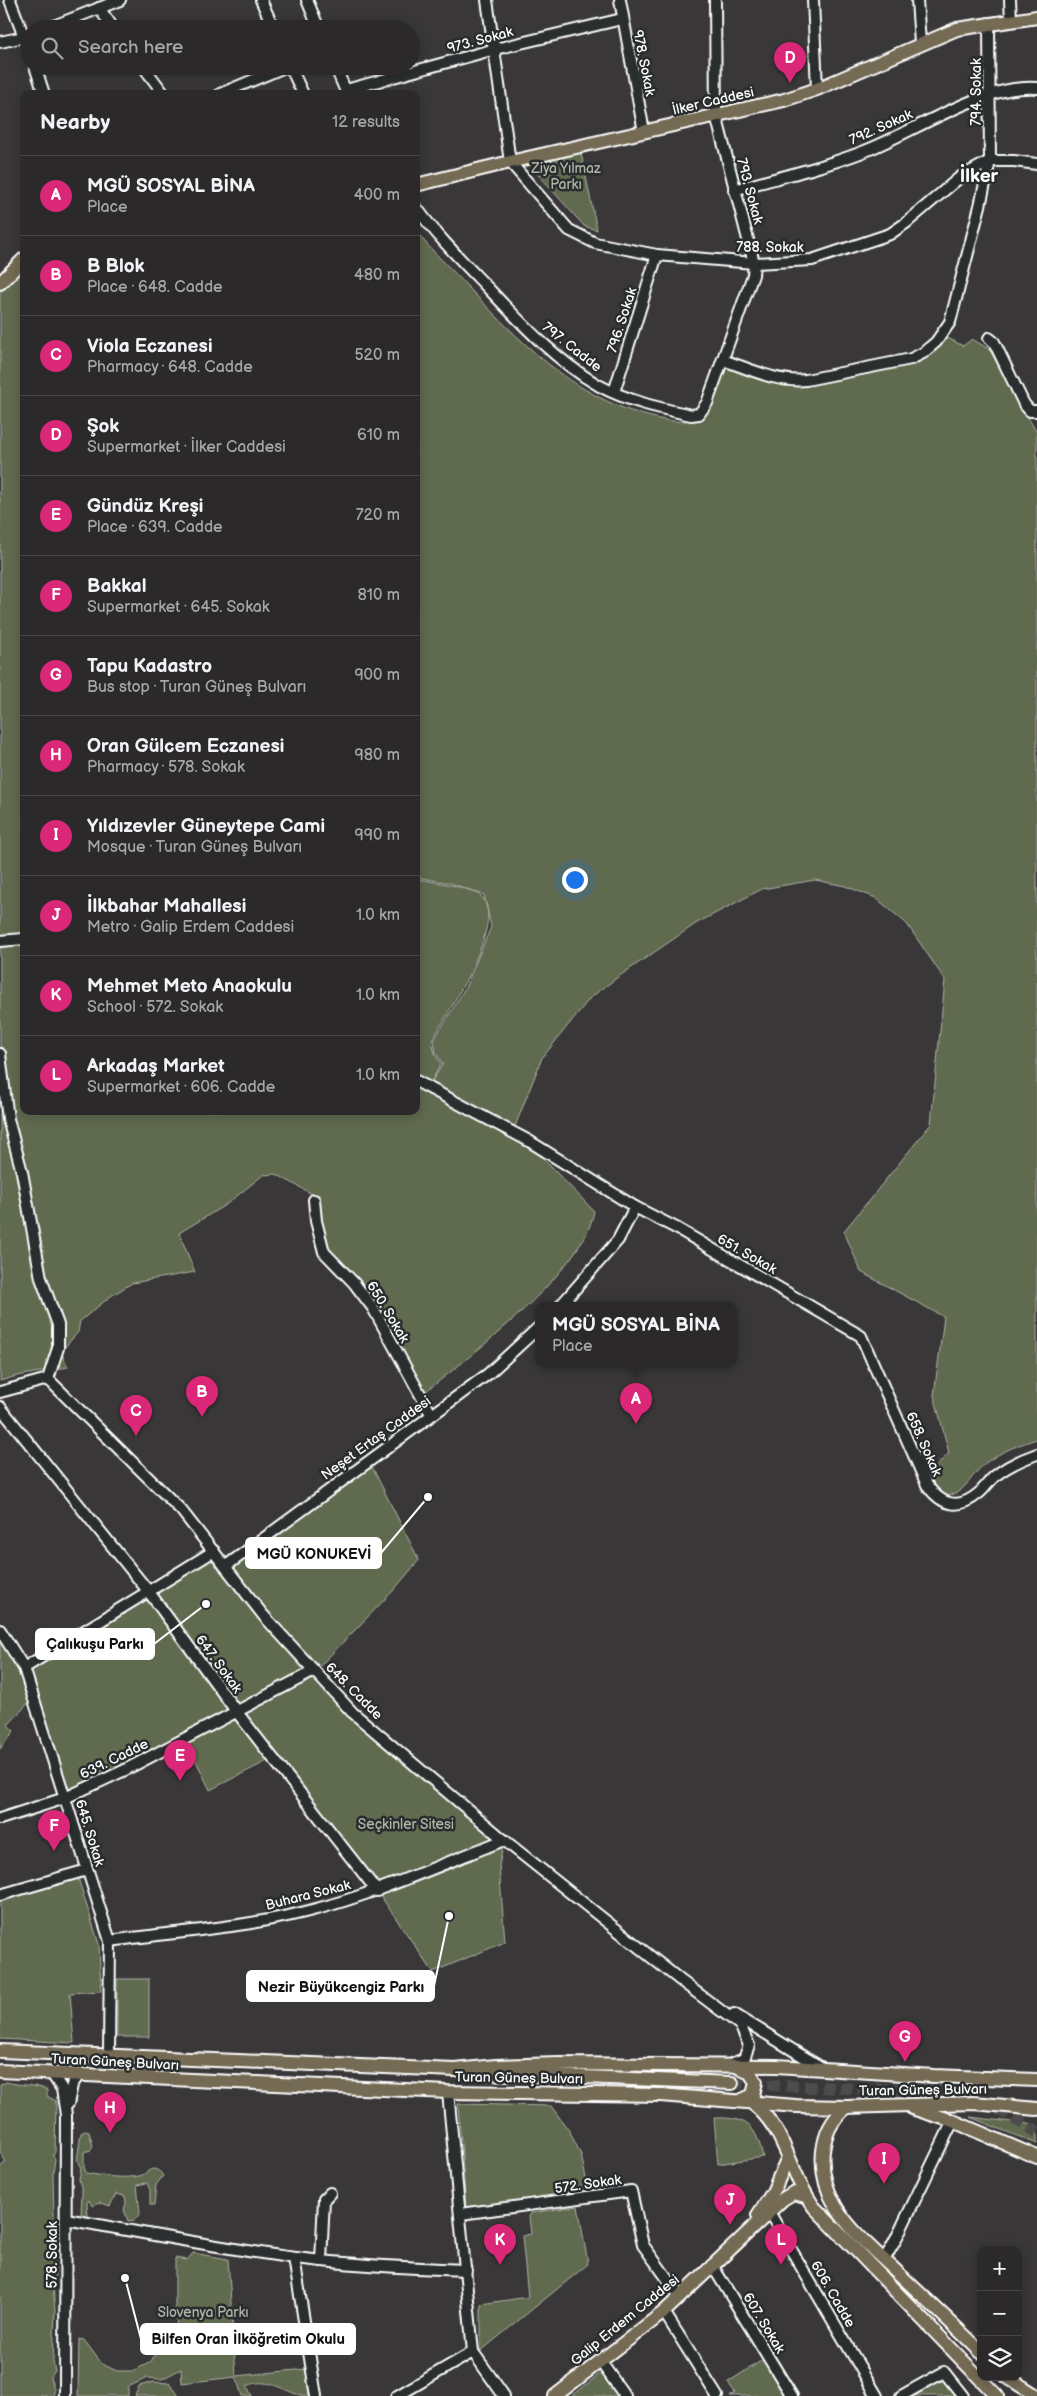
<!DOCTYPE html>
<html lang="en">
<head>
<meta charset="utf-8">
<style>
	body { margin:0; font-family:"Balsamiq Sans",sans-serif; background:#333132; color:#f1f3f6 }
	.controls { position:absolute; right:15px; bottom:15px; display:grid; overflow:hidden; border-radius:10px; box-shadow:0 2px 12px #0003 }
	.controls button { width:45px; height:45px; display:grid; place-items:center; padding:0; border:0; border-bottom:1px solid #474547; background:#2b292a; color:#f1f3f6; font:25px sans-serif }
	.you { position:absolute; left:574px; top:879px; width:18px; height:18px; margin:-12px; border:4px solid #fff; border-radius:50%; background:#1a73e8; box-shadow:0 0 0 8px #1a73e833 }
	.badge { display:grid; place-items:center; width:32px; height:32px; border-radius:50%; background:#db2777; color:#fff; font-size:16px; font-weight:700 }
	.pin { position:absolute; translate:-50% -41px; filter:drop-shadow(0 1px 2px #0008) }
	.pin::after { content:''; position:absolute; top:26px; width:18px; height:15px; background:inherit; clip-path:polygon(0 0,100% 0,50% 100%) }
	.popup { position:absolute; left:535px; top:1302px; width:202px; height:65px; box-sizing:border-box; display:grid; place-content:center; border-radius:10px; background:#2b292a; filter:drop-shadow(0 1px 4px #0005); font-size:16px; white-space:nowrap; color:#a6a6a8 }
	.popup b { font-size:19px; color:#f1f3f6 }
	.popup::after { content:''; position:absolute; left:50%; top:100%; margin-left:-10px; border:10px solid transparent; border-top-color:#2b292a }
	.list { margin:0; padding:0; list-style:none }
	h2 { display:flex; justify-content:space-between; align-items:center; height:65px; margin:0; padding:0 20px; font-size:21px }
	h2 small { font-size:16px; font-weight:400; color:#a6a6a8 }
	.list li { display:grid; grid-template-columns:32px 1fr auto; gap:15px; align-items:center; box-sizing:border-box; height:80px; padding:0 20px; border-top:1px solid #474547 }
	.list b { display:block; font-size:19px; white-space:nowrap }
	.list p { margin:0; font-size:16px; white-space:nowrap; color:#a6a6a8 }
	.list em { font-size:16px; font-style:normal; color:#a6a6a8 }
	.icon { flex:none; width:28px; height:28px; fill:none; stroke:currentColor; stroke-width:2; stroke-linecap:round; stroke-linejoin:round }
	.map { position:relative; flex:none; width:1037px; height:2396px; overflow:hidden }
	.search { position:absolute; background:#2b292a; box-shadow:0 2px 12px #0003; left:20px; top:20px; width:400px; height:55px; display:flex; align-items:center; gap:12px; box-sizing:border-box; padding:0 18px; border-radius:28px; color:#a6a6a8; font-size:19px }
	.panel { position:absolute; background:#2b292a; box-shadow:0 2px 12px #0003; left:20px; top:90px; width:400px; height:1025px; border-radius:10px }
	.map>svg:first-child { display:block }
</style>
</head>
<body>
<div class="map">
<svg width="1037" height="2396" viewBox="0 0 1037 2396">
	<rect width="100%" height="100%" fill="#393738"/>
	<filter id="ink" filterUnits="userSpaceOnUse"><feTurbulence type="fractalNoise" baseFrequency=".02" numOctaves="2"/><feDisplacementMap in="SourceGraphic" scale="10" xChannelSelector="R" yChannelSelector="G"/><feConvolveMatrix kernelMatrix="1 2 1 2 8 2 1 2 1" color-interpolation-filters="sRGB"/></filter>
	<g filter="url(#ink)">
		<g fill="#606a50" stroke="#b0b4a8">
			<path d="M581,153l16,77 -13,-4 -51,-57 4,-8z"/>
			<path d="M416,231c15,20 35,37 52,56 51,53 103,108 176,128 19,5 33,9 52,4l23,-54 41,13 32,6 107,-18 47,-29 17,9 9,-7 17,10 48,84v1006c-17,5 -35,12 -50,23 -16,11 -21,34 -44,34l-18,-18 24,-25 -15,-58 10,-78 -83,-45 -17,-41 87,-107 14,-144 -38,-56 -31,-26 -31,-12 -30,-6 -53,9 -65,34 -79,54 -28,21 -48,60 -28,71 80,82c-9,58 -123,145 -169,181l-14,-18 -39,-72 -42,-46 -15,-41 -3,-21 -36,-20 -13,1 -36,29 -48,29 16,39 -63,11 -21,13 -31,25 -2,11 -13,15 -3,7 6,13 -51,9 -17,5v-1095l24,-21v846h392v-232c14,2 57,8 66,18 25,27 -37,118 -50,144l3,13 6,10 -13,23 15,-23 -7,-11 -2,-13 31,-52 26,-61 -7,-32 -34,-12 -34,-6z"/>
			<path d="M369,1461l50,99 -26,31 -78,80 37,41 152,128 -5,26 6,76 -72,30 -56,-81 -104,-133 -63,32 -25,-52 -120,60 -32,-100 -25,27 6,6 -14,18v-119l23,38 191,-117 12,15z"/>
			<path d="M77,1875l22,69 2,47 -31,2 4,50 -74,-4v-142z"/>
			<rect x="117" y="1979" width="32" height="58"/>
			<path d="M6,2082c15,4 29,2 41,8v6l9,5 -1,51 -2,3 2,4 -2,15 2,84 -3,7 4,4 -3,16 2,26 -2,51 2,9 -5,7 4,10v8h-54v-229l6,-5 -6,-10v-67z"/>
			<path d="M458,2104l93,2 19,26 11,23 8,37 -123,15z"/>
			<path d="M970,2117l67,8v19z"/>
			<path d="M714,2118c33,-1 42,7 49,39l-45,7z"/>
			<path d="M85,2131l4,1 4,14 -2,4 -7,2v15l2,6c16,3 37,6 53,3 6,-1 9,-7 15,-7 4,1 7,3 9,7l-7,9 -2,20h-4v-15l-3,-7 -10,2 3,28 -5,7 -7,1 -4,-11 2,-7 -1,-7 -9,-2 -6,12 -11,-4 -7,4 -3,-6 -2,3 1,13 -4,3 -3,-4 1,-23 -3,-13 2,-11 -4,-8 4,-27z"/>
			<path d="M578,2206l10,58 -107,87v-47l47,-7 -6,-61 9,-2 -2,-17 2,-4z"/>
			<path d="M193,2253l35,6 8,117 70,-7 3,27c-22,0 -38,-21 -62,-10l5,10h-10l-6,-19 -54,6 -1,-14 -19,10 -15,-1 -19,9v9h-50l1,-57 5,1 18,24 15,7h16l18,-9 10,-23 10,-5 7,4 -3,-31v-49l12,2z"/>
			<path d="M764,2359l23,37h-57l5,-3 -7,-11z"/>
			<path d="M602,2372l16,24h-46z"/>
			<path d="M945,2376l12,20h-46z"/>
			<path d="M153,2382l16,1 9,11 -1,2h-42l4,-10z"/>
		</g>
		<g fill="none" stroke-linecap="round" stroke-linejoin="round">
			<path stroke="#4d4b4c" stroke-width="12" stroke-dasharray="12 6" stroke-linecap="butt" d="M732,2083l77,4 142,4 34,10 52,31"/>
			<defs>
				<g id="minor">
					<path d="M10,0l19,50"/>
					<path d="M261,0l13,29"/>
					<path d="M307,0l12,29"/>
					<path d="M487,0l23,162 59,68 26,13 62,12 97,8 58,-3 78,-26 16,-11 53,-45 31,-17h24l23,3"/>
					<path d="M620,0l24,132"/>
					<path d="M813,0l4,89"/>
					<path d="M917,0l3,43"/>
					<path d="M1010,0l1,20"/>
					<path d="M99,8l15,21"/>
					<path d="M46,29l74,-29"/>
					<path d="M0,42l29,-6"/>
					<path d="M35,66l9,28"/>
					<path d="M143,66l21,28"/>
					<path d="M290,66l13,28"/>
					<path d="M335,66l12,28"/>
					<path d="M346,90l149,-41 127,-30"/>
					<path d="M220,94l67,-28"/>
					<path d="M734,190c45,-13 92,-23 136,-41 46,-19 118,-66 167,-61"/>
					<path d="M416,207c21,29 46,54 71,80 33,35 68,73 111,98 29,16 61,23 93,30l8,-1 8,-11 46,-128 1,-12 -38,-148 -1,-115"/>
					<path d="M989,338l5,4 30,62 6,7h7"/>
					<path d="M723,360c27,9 54,23 83,20l105,-21 12,-6 13,-11 14,-20 30,-116 10,-45 -1,-138"/>
					<path d="M614,392l43,-137"/>
					<path d="M0,941l24,-2"/>
					<path d="M0,1054l8,65 14,53 19,106 17,47v23l-10,31"/>
					<path d="M416,1081l113,60 106,66"/>
					<path d="M314,1200l2,21 8,31 30,31 19,25 58,106"/>
					<path d="M561,1305l57,-65 17,-33 43,22 183,107 66,149c14,20 31,26 52,8 6,-5 10,-12 16,-17 12,-10 28,-17 42,-22"/>
					<path d="M48,1379l133,131 82,105 89,97 152,128 176,140 60,45 9,20 -5,14 -13,5"/>
					<path d="M0,1392l48,-13"/>
					<path d="M0,1407l149,185 87,119 141,180"/>
					<path d="M226,1566l262,-192 50,-46"/>
					<path d="M0,1630l24,38 86,273 -1,114"/>
					<path d="M24,1668l190,-117"/>
					<path d="M0,1819l65,-21 60,-28 189,-99"/>
					<path d="M0,1895l87,-25"/>
					<path d="M110,1941c64,-9 131,-13 195,-29 68,-17 133,-46 199,-72"/>
					<path d="M734,2014l88,54"/>
					<path d="M52,2074l10,15 4,26 -1,281"/>
					<path d="M448,2092l25,260 31,44"/>
					<path d="M68,2104l4,-19 7,-10"/>
					<path d="M764,2209l8,8 105,179"/>
					<path d="M461,2214l170,-23 12,54 37,51"/>
					<path d="M66,2219c77,14 153,29 230,39 56,7 113,10 170,12"/>
					<path d="M294,2258l22,138"/>
					<path d="M884,2260l10,-17 59,-122"/>
					<path d="M321,2261l3,-62 6,-6"/>
					<path d="M712,2265l80,131"/>
					<path d="M664,2312l53,84"/>
					<path d="M600,2361l25,35"/>
					<path d="M397,2396l76,-44"/>
					<path d="M901,2396l43,-24 19,24"/>
				</g>
				<g id="major">
					<path d="M416,185l94,-23 274,-62 33,-11 140,-60 80,-12"/>
					<path d="M0,283l24,-24"/>
					<path d="M0,2051l455,19 41,-4 62,-2 218,2 158,10 103,4"/>
					<path d="M738,2067l12,6 6,9 -3,13 -13,6"/>
					<path d="M0,2071l448,21 212,3 136,11 51,1 127,-4 63,6"/>
					<path d="M482,2073l250,10"/>
					<path d="M752,2103c35,26 37,71 62,104l183,189"/>
					<path d="M847,2107c-31,24 -30,67 -11,100 15,25 41,46 62,66 28,26 56,52 83,79"/>
					<path d="M912,2108l41,13 84,36"/>
					<path d="M758,2215l15,-23 15,-35"/>
					<path d="M1007,2377l30,19"/>
					<path d="M555,2396l109,-84 119,-113 10,-6 12,3"/>
				</g>
			</defs>
			<use href="#minor" stroke="#fff" stroke-width="14"/>
			<use href="#major" stroke="#fff" stroke-width="16"/>
			<use href="#minor" stroke="#2a2d2e" stroke-width="10"/>
			<use href="#major" stroke="#746b52" stroke-width="12"/>
		</g>
	</g>
	<g text-anchor="middle" dominant-baseline="central" stroke-width="5" stroke-linejoin="round" paint-order="stroke">
		<g font-size="14" fill="#fff" stroke="#2a2d2e">
			<text transform="translate(480 40) rotate(-15)">973. Sokak</text>
			<text transform="translate(644 63) rotate(79)">978. Sokak</text>
			<text transform="translate(976 92) rotate(-90)">794. Sokak</text>
			<text transform="translate(713 101) rotate(-13)">İlker Caddesi</text>
			<text transform="translate(881 127) rotate(-24)">792. Sokak</text>
			<text transform="translate(750 191) rotate(75)">793. Sokak</text>
			<text x="770" y="247">788. Sokak</text>
			<text transform="translate(622 320) rotate(-72)">796. Sokak</text>
			<text transform="translate(572 347) rotate(38)">797. Cadde</text>
			<text transform="translate(747 1254) rotate(30)">651. Sokak</text>
			<text transform="translate(388 1312) rotate(59)">650. Sokak</text>
			<text transform="translate(376 1438) rotate(-36)">Neşet Ertaş Caddesi</text>
			<text transform="translate(924 1444) rotate(66)">658. Sokak</text>
			<text transform="translate(219 1664) rotate(54)">647. Sokak</text>
			<text transform="translate(354 1691) rotate(45)">648. Cadde</text>
			<text transform="translate(114 1759) rotate(-26)">639. Cadde</text>
			<text transform="translate(90 1833) rotate(73)">645. Sokak</text>
			<text transform="translate(308 1895) rotate(-14)">Buhara Sokak</text>
			<text transform="translate(115 2062) rotate(3)">Turan Güneş Bulvarı</text>
			<text transform="translate(519 2078) rotate(1)">Turan Güneş Bulvarı</text>
			<text transform="translate(923 2090) rotate(-1)">Turan Güneş Bulvarı</text>
			<text transform="translate(588 2184) rotate(-8)">572. Sokak</text>
			<text transform="translate(52 2255) rotate(-90)">578. Sokak</text>
			<text transform="translate(833 2294) rotate(60)">606. Cadde</text>
			<text transform="translate(625 2320) rotate(-39)">Galip Erdem Caddesi</text>
			<text transform="translate(764 2323) rotate(59)">607. Sokak</text>
		</g>
		<g font-size="14" fill="#b0b4a8" stroke="#2a2d2e">
			<text x="566" y="168">Ziya Yılmaz<tspan x="566" dy="16">Parkı</tspan></text>
			<text x="406" y="1824">Seçkinler Sitesi</text>
			<text x="203" y="2312">Slovenya Parkı</text>
		</g>
		<g font-size="19" font-weight="bold" fill="#fff" stroke="#2a2d2e">
			<text x="979" y="176">İlker</text>
		</g>
	</g>
	<path fill="none" stroke="#fff" stroke-width="2" d="M428 1497L381 1553M206 1604L154 1644M449 1916L434 1986M125 2278L141 2339"/>
	<g fill="#fff" stroke="#2a2d2e" stroke-width="2">
		<circle cx="428" cy="1497" r="5"/>
		<circle cx="206" cy="1604" r="5"/>
		<circle cx="449" cy="1916" r="5"/>
		<circle cx="125" cy="2278" r="5"/>
	</g>
	<g fill="#fff" stroke="#fff" stroke-width="2">
		<rect x="246" y="1538" width="135" height="30" rx="5"/>
		<rect x="36" y="1629" width="118" height="30" rx="5"/>
		<rect x="247" y="1971" width="187" height="30" rx="5"/>
		<rect x="141" y="2324" width="214" height="30" rx="5"/>
	</g>
	<g font-size="15" text-anchor="middle" font-weight="bold" fill="#111">
		<text x="314" y="1559">MGÜ KONUKEVİ</text>
		<text x="95" y="1649">Çalıkuşu Parkı</text>
		<text x="341" y="1992">Nezir Büyükcengiz Parkı</text>
		<text x="248" y="2344">Bilfen Oran İlköğretim Okulu</text>
	</g>
</svg>
<div class="controls">
<button>+</button>
<button>−</button>
<button><svg class="icon" aria-label="layers" viewBox="0 0 24 24"><path d="M12 4l9 5-9 5-9-5zM3 14l9 5 9-5"/></svg></button>
</div>
<div class="you"></div>
<div class="pin badge" style="left:636px;top:1424px">A</div>
<div class="popup"><b>MGÜ SOSYAL BİNA</b>Place</div>
<div class="pin badge" style="left:202px;top:1417px">B</div>
<div class="pin badge" style="left:136px;top:1436px">C</div>
<div class="pin badge" style="left:790px;top:83px">D</div>
<div class="pin badge" style="left:180px;top:1781px">E</div>
<div class="pin badge" style="left:54px;top:1851px">F</div>
<div class="pin badge" style="left:905px;top:2062px">G</div>
<div class="pin badge" style="left:110px;top:2133px">H</div>
<div class="pin badge" style="left:884px;top:2184px">I</div>
<div class="pin badge" style="left:730px;top:2225px">J</div>
<div class="pin badge" style="left:500px;top:2265px">K</div>
<div class="pin badge" style="left:781px;top:2265px">L</div>
<div class="search"><svg class="icon" aria-label="search" viewBox="0 0 24 24"><circle cx="10" cy="10" r="6"/><path d="M15 15l6 6"/></svg>Search here</div>
<section class="panel">
<h2>Nearby<small>12 results</small></h2>
<ul class="list">
<li><span class="badge">A</span><div><b>MGÜ SOSYAL BİNA</b><p>Place</p></div><em>400 m</em></li>
<li><span class="badge">B</span><div><b>B Blok</b><p>Place · 648. Cadde</p></div><em>480 m</em></li>
<li><span class="badge">C</span><div><b>Viola Eczanesi</b><p>Pharmacy · 648. Cadde</p></div><em>520 m</em></li>
<li><span class="badge">D</span><div><b>Şok</b><p>Supermarket · İlker Caddesi</p></div><em>610 m</em></li>
<li><span class="badge">E</span><div><b>Gündüz Kreşi</b><p>Place · 639. Cadde</p></div><em>720 m</em></li>
<li><span class="badge">F</span><div><b>Bakkal</b><p>Supermarket · 645. Sokak</p></div><em>810 m</em></li>
<li><span class="badge">G</span><div><b>Tapu Kadastro</b><p>Bus stop · Turan Güneş Bulvarı</p></div><em>900 m</em></li>
<li><span class="badge">H</span><div><b>Oran Gülcem Eczanesi</b><p>Pharmacy · 578. Sokak</p></div><em>980 m</em></li>
<li><span class="badge">I</span><div><b>Yıldızevler Güneytepe Cami</b><p>Mosque · Turan Güneş Bulvarı</p></div><em>990 m</em></li>
<li><span class="badge">J</span><div><b>İlkbahar Mahallesi</b><p>Metro · Galip Erdem Caddesi</p></div><em>1.0 km</em></li>
<li><span class="badge">K</span><div><b>Mehmet Meto Anaokulu</b><p>School · 572. Sokak</p></div><em>1.0 km</em></li>
<li><span class="badge">L</span><div><b>Arkadaş Market</b><p>Supermarket · 606. Cadde</p></div><em>1.0 km</em></li>
</ul>
</section>
</div>
</body>
</html>
